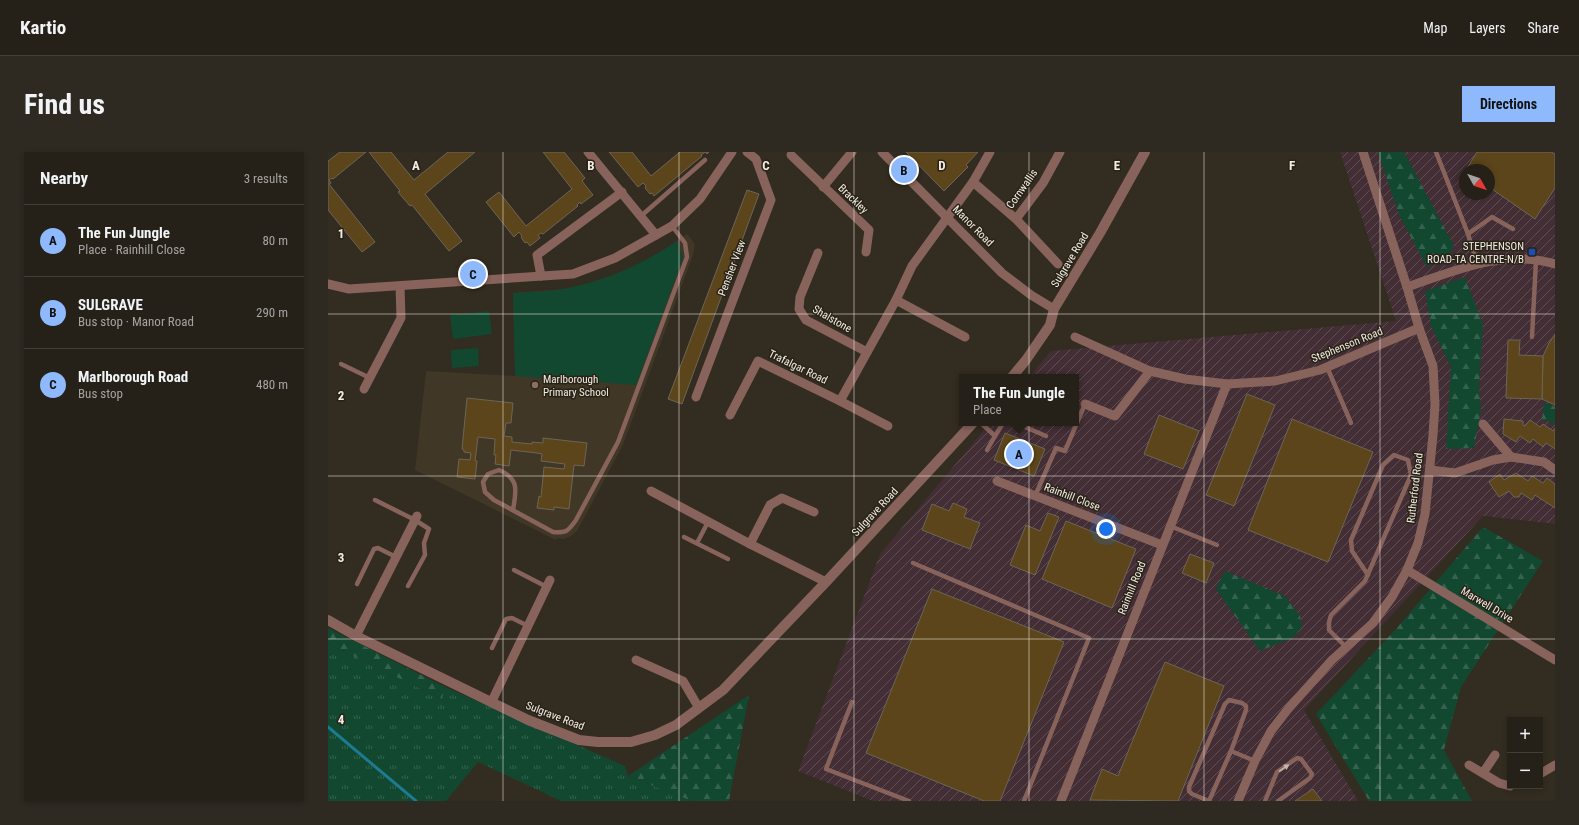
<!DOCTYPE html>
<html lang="en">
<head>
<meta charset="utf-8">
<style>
	body { margin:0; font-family:"Roboto Condensed",sans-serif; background:#2e2921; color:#f1f3f6 }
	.controls { position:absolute; right:12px; bottom:12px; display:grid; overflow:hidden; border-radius:0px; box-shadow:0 2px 6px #0003 }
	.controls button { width:36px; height:36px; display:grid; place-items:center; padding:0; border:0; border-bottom:1px solid #423e37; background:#262118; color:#f1f3f6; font:20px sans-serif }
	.compass { position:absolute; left:1131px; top:12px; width:36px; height:36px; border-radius:50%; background:#262118; box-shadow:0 2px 6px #0003; rotate:130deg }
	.you { position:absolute; left:778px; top:377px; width:14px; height:14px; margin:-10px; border:3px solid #fff; border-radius:50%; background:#1a73e8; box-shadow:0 0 0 6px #1a73e833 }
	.badge { display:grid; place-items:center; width:26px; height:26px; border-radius:50%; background:#8eb9fc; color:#111; font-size:13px; font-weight:700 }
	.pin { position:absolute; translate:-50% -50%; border:2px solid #fff; box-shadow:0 1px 4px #0006 }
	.popup { position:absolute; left:631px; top:222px; width:120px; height:52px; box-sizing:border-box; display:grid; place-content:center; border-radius:0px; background:#262118; filter:drop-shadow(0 1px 3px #0005); font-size:13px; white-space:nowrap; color:#a4a3a2 }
	.popup b { font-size:15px; color:#f1f3f6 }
	.popup::after { content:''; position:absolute; left:50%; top:100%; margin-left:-8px; border:8px solid transparent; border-top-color:#262118 }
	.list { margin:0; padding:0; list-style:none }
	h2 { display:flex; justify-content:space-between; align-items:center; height:52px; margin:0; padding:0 16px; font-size:17px }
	h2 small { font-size:13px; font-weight:400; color:#a4a3a2 }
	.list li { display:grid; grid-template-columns:26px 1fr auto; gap:12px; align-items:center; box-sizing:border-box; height:72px; padding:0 16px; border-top:1px solid #423e37 }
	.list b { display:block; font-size:15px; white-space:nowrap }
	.list p { margin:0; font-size:13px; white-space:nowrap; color:#a4a3a2 }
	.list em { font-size:13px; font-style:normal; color:#a4a3a2 }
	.map { position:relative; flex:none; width:1227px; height:649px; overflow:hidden; border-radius:0px }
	header { display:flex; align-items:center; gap:24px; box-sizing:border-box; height:56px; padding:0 20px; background:#262118; border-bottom:1px solid #423e37 }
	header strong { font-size:19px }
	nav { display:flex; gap:22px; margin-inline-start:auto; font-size:14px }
	.intro { display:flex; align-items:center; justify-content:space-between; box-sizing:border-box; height:96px; padding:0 24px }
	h1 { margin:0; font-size:28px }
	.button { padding:10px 18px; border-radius:0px; background:#8eb9fc; color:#111; font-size:14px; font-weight:700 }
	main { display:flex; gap:24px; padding:0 24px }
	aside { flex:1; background:#262118; border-radius:0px; box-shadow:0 2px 6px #0003 }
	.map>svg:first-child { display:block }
</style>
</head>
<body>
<header>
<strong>Kartio</strong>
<nav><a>Map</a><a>Layers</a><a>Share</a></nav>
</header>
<div class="intro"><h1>Find us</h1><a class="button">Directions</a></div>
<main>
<aside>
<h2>Nearby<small>3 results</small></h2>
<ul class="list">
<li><span class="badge">A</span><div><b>The Fun Jungle</b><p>Place · Rainhill Close</p></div><em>80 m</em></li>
<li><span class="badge">B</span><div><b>SULGRAVE</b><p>Bus stop · Manor Road</p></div><em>290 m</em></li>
<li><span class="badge">C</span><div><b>Marlborough Road</b><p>Bus stop</p></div><em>480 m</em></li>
</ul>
</aside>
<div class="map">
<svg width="1227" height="649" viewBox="0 0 1227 649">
	<defs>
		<pattern id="industrial-furrows" width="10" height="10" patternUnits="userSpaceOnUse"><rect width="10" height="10" fill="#422e34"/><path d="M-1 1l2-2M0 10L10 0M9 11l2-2" fill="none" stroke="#5e4d51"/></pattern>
		<pattern id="grass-tufts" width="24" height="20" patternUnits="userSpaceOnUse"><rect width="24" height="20" fill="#124730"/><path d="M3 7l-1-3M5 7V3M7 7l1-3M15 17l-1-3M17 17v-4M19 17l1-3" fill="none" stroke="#35624e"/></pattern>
		<pattern id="forest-firs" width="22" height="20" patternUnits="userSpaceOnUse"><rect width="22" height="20" fill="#124730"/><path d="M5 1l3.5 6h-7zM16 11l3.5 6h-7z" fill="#35624e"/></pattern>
	</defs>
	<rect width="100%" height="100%" fill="#332c20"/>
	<path fill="url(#industrial-furrows)" fill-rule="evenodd" d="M1012,0h215v372l-72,-8 -179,194 54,91h-485l-75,-30 82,-217 110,-131h86v-46h-47l22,-26 345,-30zM1137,18h24v24h-24z"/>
	<path fill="#413727" d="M359,82l8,10 -2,11 -70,190 -46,86 -6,5 -7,3 -7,-1 -1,2 -141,-70 11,-99 89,5 -2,-83 54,-4 26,-7 32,-11 30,-15z"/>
	<path fill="url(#grass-tufts)" d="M0,492l114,55 3,-12 180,79 3,10 64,25h-131l-83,-39 -32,39h-118z"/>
	<g fill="url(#forest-firs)">
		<path d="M1050,0h26l50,94 -8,14 -19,7 -28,-52z"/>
		<path d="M1137,125l18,48 -4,63 2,23 -7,37 -28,1 5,-82 -20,-41 -6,-35z"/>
		<path d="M1216,250l11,5v17l-13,-5z"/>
		<path d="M1155,375l60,34 -82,126 -17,63 28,51h-103l-53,-87 80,-85z"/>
		<path d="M897,419l60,25 15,20 2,11 -8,10 -34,14 -44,-62z"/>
		<path d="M0,476l117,59 -3,12 -114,-55z"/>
		<path d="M421,543l-20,106h-37l-64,-25z"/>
	</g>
	<g fill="#124730">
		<path d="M349,89l6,17 -47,127 -121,-9 -2,-83c18,-1 38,-1 55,-5 40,-8 76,-25 109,-47z"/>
		<path d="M161,159l3,23 -39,5 -3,-24z"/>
		<path d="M150,196l1,18 -27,2 -1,-18z"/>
	</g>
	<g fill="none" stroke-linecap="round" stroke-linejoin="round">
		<path stroke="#1c7b91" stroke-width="3" d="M0,575l88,74"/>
	</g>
	<g fill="#5c451a" stroke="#6d6557">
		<path d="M12,0h26l-33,27 -1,-1 -3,2 2,3 -2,1 46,58 -13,10 -34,-42v-49z"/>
		<path d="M41,0h22l23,28 34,-28h27l-50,42 37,47 -13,10 -37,-46 -2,1 -12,-14 2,-1z"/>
		<path d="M215,0h21l21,26 -3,3 11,14 -12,9 -1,-2 -3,3 1,1 -35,28 -2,-1 -3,2 2,3 -10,8 -3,-4 -2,1 -4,-6 1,-1 -3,-4 -5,5 -28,-35 13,-10 27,34 46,-37z"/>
		<path d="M281,0h23l19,24 29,-24h29l-2,2 -2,-2 -4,3 1,1 -48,40 -2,-3 -2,1 -5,-6 1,-2 -3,-3 -5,4z"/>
		<path d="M578,0h72l-12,13 2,2 -24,24z"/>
		<path d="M1149,0h74l4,2v34l-20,31 -46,-32v-17h-23z"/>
		<path d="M419,38l12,4 -77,210 -14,-5z"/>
		<path d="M1227,182v71l-13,-6 1,-43 6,-13z"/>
		<path d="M1180,188h12l-1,15 24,1 -1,43 -36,-1z"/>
		<path d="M919,242l28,11 -41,101 -28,-11z"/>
		<path d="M139,246l46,5 -2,20h-5l-2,13 8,1v5l20,2v-2l11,1v-5l44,5 -3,23 -10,-1 -5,44 -15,-2v3l-17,-2 2,-12 2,1 3,-30 20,2 1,-5 -24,-3 1,-7 -5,-1 -26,-3 -2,16 -14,-2 1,-9h-2l1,-16 -17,-2 -3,24h2l-2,18 -18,-2 2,-18 11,1 1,-7 -7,-1v-2l-2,-1z"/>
		<path d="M831,263l40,16 -16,38 -39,-15z"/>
		<path d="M964,267l81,33 -45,110 -80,-32z"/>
		<path d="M1176,267l19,2v4l2,1 5,-6 10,7 3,-3 10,7 2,-3v21l-9,-6 -3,4 -10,-8 -3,4 -10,-7 -4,6 -13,-8z"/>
		<path d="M677,281l40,16 -11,27 -40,-16z"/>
		<path d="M1188,321l12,8 4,-5 11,7 4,-5 8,6v24l-20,-13 -3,5 -11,-7 -2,4h-5l-5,-6 -10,6 -10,-15 11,-8 4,6z"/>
		<path d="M625,351l14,6 -3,8 16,6 -10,26 -48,-19 10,-26 17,7z"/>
		<path d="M720,361l11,4 -24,58 -25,-10 16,-40 14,6z"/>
		<path d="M738,369l70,28 -24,59 -70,-29z"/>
		<path d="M862,402l24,9 -8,20 -24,-10z"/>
		<path d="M604,437l132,53 -64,159h-16l-118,-48z"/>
		<path d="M837,510l59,24 -46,115 -88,-1 12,-31 16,7z"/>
		<path d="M985,637l9,12h-27z"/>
	</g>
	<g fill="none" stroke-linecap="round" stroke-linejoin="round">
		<g stroke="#88635c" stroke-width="4.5">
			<path d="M1108,0l32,82 9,29"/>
			<path d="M313,64l64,-56"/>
			<path d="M1140,82l24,-17 21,12"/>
			<path d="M1204,185l4,-77"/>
			<path d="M13,212l29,14"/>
			<path d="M999,215l24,56"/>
			<path d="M653,271l14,13 -8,14"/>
			<path d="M688,271l30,13"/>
			<path d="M667,284l8,-13"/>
			<path d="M707,344l21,-48 9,3 20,-47"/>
			<path d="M47,348l40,20 14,9 -5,14 1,12 -17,31"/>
			<path d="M185,358c3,-19 7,-31 -14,-40l-11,4 -5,8 2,10 9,8 59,32c14,1 15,-1 23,-12l42,-78 69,-185 -2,-14 -13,-17"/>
			<path d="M842,374l47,19"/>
			<path d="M356,385l44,22"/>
			<path d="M369,391l11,-21"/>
			<path d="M585,411l176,75 -65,163"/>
			<path d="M186,418l33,17"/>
			<path d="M29,432l17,-35 4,-1 18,9"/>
			<path d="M1018,495l-17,-17v-8l2,-7 34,-34 46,-106 -3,-15 -14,-5 -11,10 -32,75 1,11 16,24"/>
			<path d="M164,496l14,-29 6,-1 16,8"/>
			<path d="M524,550l-26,67 83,32"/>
			<path d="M881,649l-17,-7 -3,-3v-4l36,-83 4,-4 13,3 4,3v4l-15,41 24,10"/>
			<path d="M881,649l22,-50"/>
			<path d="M937,649l12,-29 20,-14 4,1 11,15 -2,4 -32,23"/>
		</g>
		<g stroke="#88635c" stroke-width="9">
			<path d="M260,0l68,83"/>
			<path d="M554,0l120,121 29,22 23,14"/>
			<path d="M463,3l78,75 -3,22"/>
			<path d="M645,30l43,37 42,45"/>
			<path d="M495,35l29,-35"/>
			<path d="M688,67l27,-36 17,-31"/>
			<path d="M490,101l-18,44 -1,12 7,11 61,32"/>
			<path d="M213,124l-4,-21 85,-63"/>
			<path d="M0,132l21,5 224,-15 42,-16 57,-32 28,-27 32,-47"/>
			<path d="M1079,135c50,-17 95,-38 148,-23"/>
			<path d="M568,148l69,37"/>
			<path d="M747,185l75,34 35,8 42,5 48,-3 45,-11 99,-42"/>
			<path d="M36,237l37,-71 -1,-32"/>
			<path d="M368,245l75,-197 -15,-41 -9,-7"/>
			<path d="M512,249l48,25"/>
			<path d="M757,252l30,12 35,-45"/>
			<path d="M402,263l28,-54 82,40 56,-101 16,-34 61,-84 17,-30"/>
			<path d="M1155,272l28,33"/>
			<path d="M1102,318l25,3 38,-13 18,-3 33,5 11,8"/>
			<path d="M669,329l165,64"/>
			<path d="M323,339l99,53 76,38"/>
			<path d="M422,392l20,-39 12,-7 32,14"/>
			<path d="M1079,418l148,90"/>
			<path d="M28,484l61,-120"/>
			<path d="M308,508l47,21 16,27"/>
			<path d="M164,549l58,-121"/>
			<path d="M1141,613l30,18 11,3"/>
			<path d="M1155,621l12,-18"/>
			<path d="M1212,622l15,-9"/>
			<path d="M733,649l166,-417"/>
			<path d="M910,649l17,-40 16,-30 17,-22 44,-49 41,-37 19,-26 15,-27 11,-27 7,-29 8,-79 2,-31 -2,-38 -14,-38 -12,-41 -44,-135"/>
		</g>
		<g stroke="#88635c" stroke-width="10">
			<path d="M684,225l14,-17 24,-35 4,-16 46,-76 45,-81"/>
			<path d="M0,468l28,16 172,84 51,20 19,2h33l24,-7 21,-10 47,-35 103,-108 147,-159"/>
		</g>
	</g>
	<defs><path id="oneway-solid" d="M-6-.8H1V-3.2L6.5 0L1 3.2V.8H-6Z"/></defs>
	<use fill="#c8b6ae" href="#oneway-solid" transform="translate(956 616) rotate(-34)"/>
	<path fill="none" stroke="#f2ede5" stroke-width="1" stroke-opacity="0.55" d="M175,0v649M351,0v649M526,0v649M701,0v649M876,0v649M1052,0v649M0,162h1227M0,324h1227M0,487h1227"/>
	<rect fill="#1a4fb4" stroke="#292216" stroke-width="1.5" x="1200" y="96" width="8" height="8" rx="2"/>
	<circle fill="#8d6e63" stroke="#292216" stroke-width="1.5" cx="207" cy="233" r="4"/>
	<g text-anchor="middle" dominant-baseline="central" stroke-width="3" stroke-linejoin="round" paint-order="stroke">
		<g font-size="11" fill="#f2ede5" stroke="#292216">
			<text transform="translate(694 37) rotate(-55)">Cornwallis</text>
			<text transform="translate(525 47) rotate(44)">Brackley</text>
			<text transform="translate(645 74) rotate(45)">Manor Road</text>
			<text transform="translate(742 108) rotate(-59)">Sulgrave Road</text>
			<text transform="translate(404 116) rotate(-69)">Pensher View</text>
			<text transform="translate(504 167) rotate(30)">Shalstone</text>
			<text transform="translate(1019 193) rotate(-22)">Stephenson Road</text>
			<text transform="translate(470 215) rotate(26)">Trafalgar Road</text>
			<text transform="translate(1087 336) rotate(-83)">Rutherford Road</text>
			<text transform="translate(744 345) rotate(21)">Rainhill Close</text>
			<text transform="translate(547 360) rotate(-47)">Sulgrave Road</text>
			<text transform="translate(804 436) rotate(-68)">Rainhill Road</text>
			<text transform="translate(1159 453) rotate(31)">Marwell Drive</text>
			<text transform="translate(227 564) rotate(21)">Sulgrave Road</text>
		</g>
		<g font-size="11" fill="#f2ede5" stroke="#292216" text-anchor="end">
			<text x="1196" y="94">STEPHENSON<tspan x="1196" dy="13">ROAD-TA CENTRE-N/B</tspan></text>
			<text x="215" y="227" text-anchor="start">Marlborough<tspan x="215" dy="13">Primary School</tspan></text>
		</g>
	</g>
	<g font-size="13" text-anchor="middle" font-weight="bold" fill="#f2ede5" stroke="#292216" stroke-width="3" stroke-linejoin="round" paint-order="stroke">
		<text x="88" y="18">A</text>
		<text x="263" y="18">B</text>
		<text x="438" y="18">C</text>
		<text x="614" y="18">D</text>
		<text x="789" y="18">E</text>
		<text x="964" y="18">F</text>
		<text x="13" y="86">1</text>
		<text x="13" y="248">2</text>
		<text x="13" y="410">3</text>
		<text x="13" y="572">4</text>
	</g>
</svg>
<div class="controls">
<button>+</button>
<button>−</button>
</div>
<svg class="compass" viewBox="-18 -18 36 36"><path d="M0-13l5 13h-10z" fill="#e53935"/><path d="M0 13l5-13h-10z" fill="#a4a3a2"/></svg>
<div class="you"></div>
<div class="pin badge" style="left:691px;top:302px">A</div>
<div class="popup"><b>The Fun Jungle</b>Place</div>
<div class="pin badge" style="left:576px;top:18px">B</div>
<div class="pin badge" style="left:145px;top:122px">C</div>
</div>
</main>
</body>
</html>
